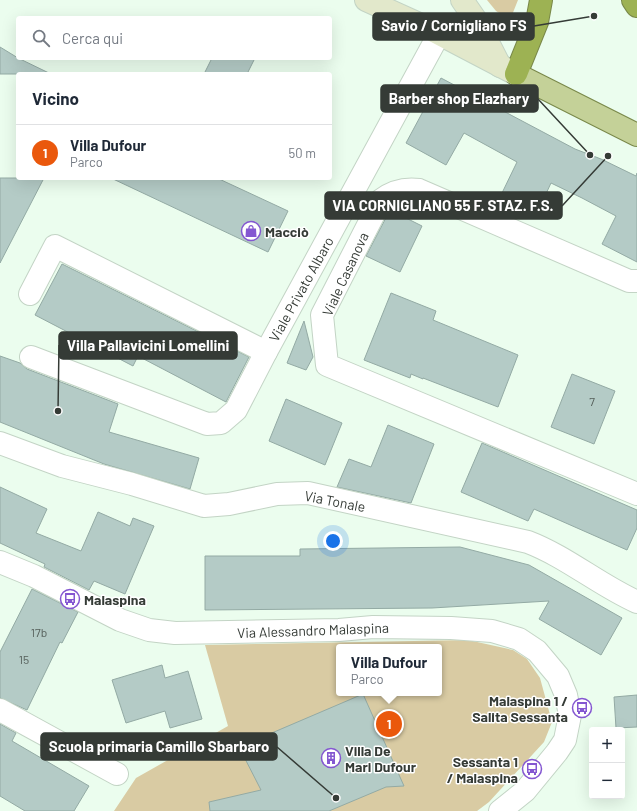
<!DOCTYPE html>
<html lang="it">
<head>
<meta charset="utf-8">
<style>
	body { margin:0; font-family:Barlow,sans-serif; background:#f6f6f7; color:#1f2937 }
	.controls { position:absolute; right:12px; bottom:12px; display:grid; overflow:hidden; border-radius:4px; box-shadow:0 4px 16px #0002 }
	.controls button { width:36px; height:36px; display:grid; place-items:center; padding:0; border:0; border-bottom:1px solid #e0e1e3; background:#fff; color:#1f2937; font:20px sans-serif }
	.you { position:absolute; left:333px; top:541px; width:14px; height:14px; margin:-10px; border:3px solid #fff; border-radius:50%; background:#1a73e8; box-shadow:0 0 0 6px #1a73e833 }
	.badge { display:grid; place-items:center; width:26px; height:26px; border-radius:50%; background:#ea580c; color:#fff; font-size:13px; font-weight:700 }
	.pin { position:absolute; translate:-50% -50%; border:2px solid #fff; box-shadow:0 1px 4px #0006 }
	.popup { position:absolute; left:336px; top:644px; width:106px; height:52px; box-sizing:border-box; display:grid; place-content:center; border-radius:4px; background:#fff; filter:drop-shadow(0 1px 3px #0005); font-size:13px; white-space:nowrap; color:#747a83 }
	.popup b { font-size:15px; color:#1f2937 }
	.popup::after { content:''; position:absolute; left:50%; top:100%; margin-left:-8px; border:8px solid transparent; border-top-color:#fff }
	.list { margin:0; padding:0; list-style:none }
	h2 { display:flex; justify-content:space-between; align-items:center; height:52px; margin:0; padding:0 16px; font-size:17px }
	h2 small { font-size:13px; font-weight:400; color:#747a83 }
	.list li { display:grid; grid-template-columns:26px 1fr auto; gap:12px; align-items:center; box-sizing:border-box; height:56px; padding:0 16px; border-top:1px solid #e0e1e3 }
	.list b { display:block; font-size:15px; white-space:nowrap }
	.list p { margin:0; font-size:13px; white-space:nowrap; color:#747a83 }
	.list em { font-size:13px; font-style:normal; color:#747a83 }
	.icon { flex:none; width:22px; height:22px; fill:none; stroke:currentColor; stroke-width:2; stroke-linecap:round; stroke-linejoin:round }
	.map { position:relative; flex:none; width:637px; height:811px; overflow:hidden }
	.search { position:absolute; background:#fff; box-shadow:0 4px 16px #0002; left:16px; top:16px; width:316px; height:44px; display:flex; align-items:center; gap:10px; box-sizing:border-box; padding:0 14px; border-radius:4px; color:#747a83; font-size:15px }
	.panel { position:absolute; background:#fff; box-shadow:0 4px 16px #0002; left:16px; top:72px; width:316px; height:108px; border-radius:4px }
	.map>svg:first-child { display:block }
</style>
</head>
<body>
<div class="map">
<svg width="637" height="811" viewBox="0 0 637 811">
	<rect width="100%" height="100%" fill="#ebfdee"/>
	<g fill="#d9cba3" fill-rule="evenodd">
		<path d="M487,0h31l-8,20 -14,-9z"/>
		<path d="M468,640l45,10 14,9 13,19 12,44 -8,20 -55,60 -12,9h-363l22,-33 92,-52 -23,-81zM339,647h100v46h-100z"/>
	</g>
	<g fill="#b4cbc6" stroke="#93aaa4">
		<path d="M0,47l18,11 33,16h-51z"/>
		<path d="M212,58h43l-8,16h-43z"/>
		<path d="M441,78l134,71 26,10 35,17 1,-3v89l-35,-18 14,-28 -34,-18 -31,-15 -13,28 -36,-18 15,-31 -53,-29 -18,32 -40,-22z"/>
		<path d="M0,178h44l-44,85z"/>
		<path d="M111,178h106l71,33 -20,41z"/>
		<path d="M390,210l32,16 -22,46 -34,-16z"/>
		<path d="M62,264l187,93 -23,45 -88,-46 -5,10 -98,-51z"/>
		<path d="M391,293l45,18 -3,9 85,35 -20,52 -75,-29v1l-12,-5 -1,4 -46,-18z"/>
		<path d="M304,321l9,36 -7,13 -19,-7z"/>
		<path d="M0,356l20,7 7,6 91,35 -9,28 90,26 -9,31 -86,-25 -104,-42z"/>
		<path d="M572,374l43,17 -21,53 -43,-17z"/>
		<path d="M286,399l56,24 -17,42 -56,-24z"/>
		<path d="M388,425l46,19 -23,59 -74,-16 12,-28 22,8z"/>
		<path d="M482,443l155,67v18l-10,22 -93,-41 -6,12 -67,-29z"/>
		<path d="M0,487l47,22 -11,24 45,18 17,-39 32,14 3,-8 21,8 -29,68 -31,-13 -5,9 -45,-23 1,-3 -45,-21z"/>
		<path d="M460,547l69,18 93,53 -21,37 -62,-36 10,-18 -117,7 -227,2v-54h95v-7z"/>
		<path d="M32,589l46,23 -16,31 -2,-1 -33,68 -27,-12v-46z"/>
		<path d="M162,665l3,13 23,-7 14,48 -32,9 -5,-17 -39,12 -14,-43z"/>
		<path d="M363,694l41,92 -18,1 -57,24h-119l-1,-9 52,-12 -22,-43z"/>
		<path d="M637,695v32l-21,1 -2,-31z"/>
		<path d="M0,724l16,9 -4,8 77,45 -15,25h-49l-25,-15z"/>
	</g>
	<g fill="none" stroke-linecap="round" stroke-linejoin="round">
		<defs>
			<g id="street">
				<path d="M637,281h-8l-210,-91c-15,-2 -26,1 -38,10l-59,115 5,50 310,129"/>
				<path d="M30,294l25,-48 211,106 173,-318"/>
				<path d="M31,357l176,67 14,-1 15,-13 30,-58"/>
				<path d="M0,443l62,23 70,18 72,22 25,-2 48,-10 31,-1 220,49c39,15 71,43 109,60"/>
				<path d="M0,562l34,14 86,44 29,10 26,3 164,-3 34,-3 78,1 41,3 27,8 18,12 21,25 8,19 4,20 -5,25 -8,12 -32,39 -25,20"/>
				<path d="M0,710l117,64"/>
			</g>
			<g id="secondary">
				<path d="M366,0l64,29 86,45"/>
				<path d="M462,0l16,23 22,43"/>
			</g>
			<path id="primary" d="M516,74l121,61"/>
			<g id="highway">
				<path d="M633,0l4,6"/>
				<path d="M516,74l21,-52 4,-22"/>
			</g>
		</defs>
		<use href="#street" stroke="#c3d4c5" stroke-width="24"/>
		<use href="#secondary" stroke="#c3d4c5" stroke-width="24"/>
		<use href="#primary" stroke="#798849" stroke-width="24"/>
		<use href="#highway" stroke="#798849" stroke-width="24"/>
		<use href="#street" stroke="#fff" stroke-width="22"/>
		<use href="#secondary" stroke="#e2e8cb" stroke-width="22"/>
		<use href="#primary" stroke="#c4d198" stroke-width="22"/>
		<use href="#highway" stroke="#9db253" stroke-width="22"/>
	</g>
	<defs>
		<symbol id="shop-ring" viewBox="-11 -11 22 22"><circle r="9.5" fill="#fff" stroke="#8457d1" stroke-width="1.5"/><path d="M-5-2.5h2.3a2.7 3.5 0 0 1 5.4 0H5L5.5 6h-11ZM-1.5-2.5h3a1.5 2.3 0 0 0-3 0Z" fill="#8457d1"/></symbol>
		<symbol id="bus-ring" viewBox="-11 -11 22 22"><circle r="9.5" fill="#fff" stroke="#8457d1" stroke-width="1.5"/><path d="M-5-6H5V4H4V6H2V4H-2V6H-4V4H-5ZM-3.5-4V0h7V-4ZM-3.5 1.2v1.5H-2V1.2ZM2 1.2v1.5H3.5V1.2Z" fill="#8457d1"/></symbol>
		<symbol id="building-ring" viewBox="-11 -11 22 22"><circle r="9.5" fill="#fff" stroke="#8457d1" stroke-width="1.5"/><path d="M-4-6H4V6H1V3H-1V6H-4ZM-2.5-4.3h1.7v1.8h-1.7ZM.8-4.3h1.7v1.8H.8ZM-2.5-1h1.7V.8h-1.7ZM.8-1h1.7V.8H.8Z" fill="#8457d1"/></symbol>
	</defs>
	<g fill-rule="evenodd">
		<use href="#shop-ring" x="240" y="220" width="22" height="22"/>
		<use href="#bus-ring" x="59" y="588" width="22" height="22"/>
		<use href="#bus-ring" x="571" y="697" width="22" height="22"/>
		<use href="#building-ring" x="320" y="747" width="22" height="22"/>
		<use href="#bus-ring" x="521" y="758" width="22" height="22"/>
	</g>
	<g text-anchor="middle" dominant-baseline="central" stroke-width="3" stroke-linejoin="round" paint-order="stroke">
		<g font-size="12" fill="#555f5a">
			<text x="592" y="401">7</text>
			<text x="39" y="632">17b</text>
			<text x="24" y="659">15</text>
		</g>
		<g font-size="14" font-weight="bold" fill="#353b36" stroke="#fff" text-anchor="start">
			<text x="265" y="231">Macciò</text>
			<text x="84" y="599">Malaspina</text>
			<text x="568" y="700" text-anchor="end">Malaspina 1 /<tspan x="568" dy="16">Salita Sessanta</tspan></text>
			<text x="345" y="750">Villa De<tspan x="345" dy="16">Mari Dufour</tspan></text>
			<text x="518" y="761" text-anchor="end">Sessanta 1<tspan x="518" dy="16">/ Malaspina</tspan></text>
		</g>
		<g font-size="14" fill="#353b36" stroke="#fff">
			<text transform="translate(345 274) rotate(-65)">Viale Casanova</text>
			<text transform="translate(301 289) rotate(-61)">Viale Privato Albaro</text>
			<text transform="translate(335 501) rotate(11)">Via Tonale</text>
			<text transform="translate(313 630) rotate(-2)">Via Alessandro Malaspina</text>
		</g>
	</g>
	<path fill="none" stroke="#353b36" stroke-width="1.5" d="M594 16L534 26M590 155L538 99M608 156L562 206M58 411L59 345M336 798L277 747"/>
	<g fill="#353b36" stroke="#fff" stroke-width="1.5">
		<circle cx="594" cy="16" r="4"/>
		<circle cx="590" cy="155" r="4"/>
		<circle cx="608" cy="156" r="4"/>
		<circle cx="58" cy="411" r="4"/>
		<circle cx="336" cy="798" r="4"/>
	</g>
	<g fill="#353b36" stroke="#353b36" stroke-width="1.5">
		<rect x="373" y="13" width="161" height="27" rx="4"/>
		<rect x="381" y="85" width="157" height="27" rx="4"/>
		<rect x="325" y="192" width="237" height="27" rx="4"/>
		<rect x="59" y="332" width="178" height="27" rx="4"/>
		<rect x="41" y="733" width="236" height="27" rx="4"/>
	</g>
	<g font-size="15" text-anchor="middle" font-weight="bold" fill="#fff">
		<text x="454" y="31">Savio / Cornigliano FS</text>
		<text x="459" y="104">Barber shop Elazhary</text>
		<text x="443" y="211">VIA CORNIGLIANO 55 F. STAZ. F.S.</text>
		<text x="148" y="351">Villa Pallavicini Lomellini</text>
		<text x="159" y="752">Scuola primaria Camillo Sbarbaro</text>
	</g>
</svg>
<div class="controls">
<button>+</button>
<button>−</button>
</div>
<div class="you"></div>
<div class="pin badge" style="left:389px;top:724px">1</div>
<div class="popup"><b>Villa Dufour</b>Parco</div>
<div class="search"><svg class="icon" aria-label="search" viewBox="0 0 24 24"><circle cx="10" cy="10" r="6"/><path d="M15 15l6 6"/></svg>Cerca qui</div>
<section class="panel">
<h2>Vicino<small></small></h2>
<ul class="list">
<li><span class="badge">1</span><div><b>Villa Dufour</b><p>Parco</p></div><em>50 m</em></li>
</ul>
</section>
</div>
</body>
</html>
